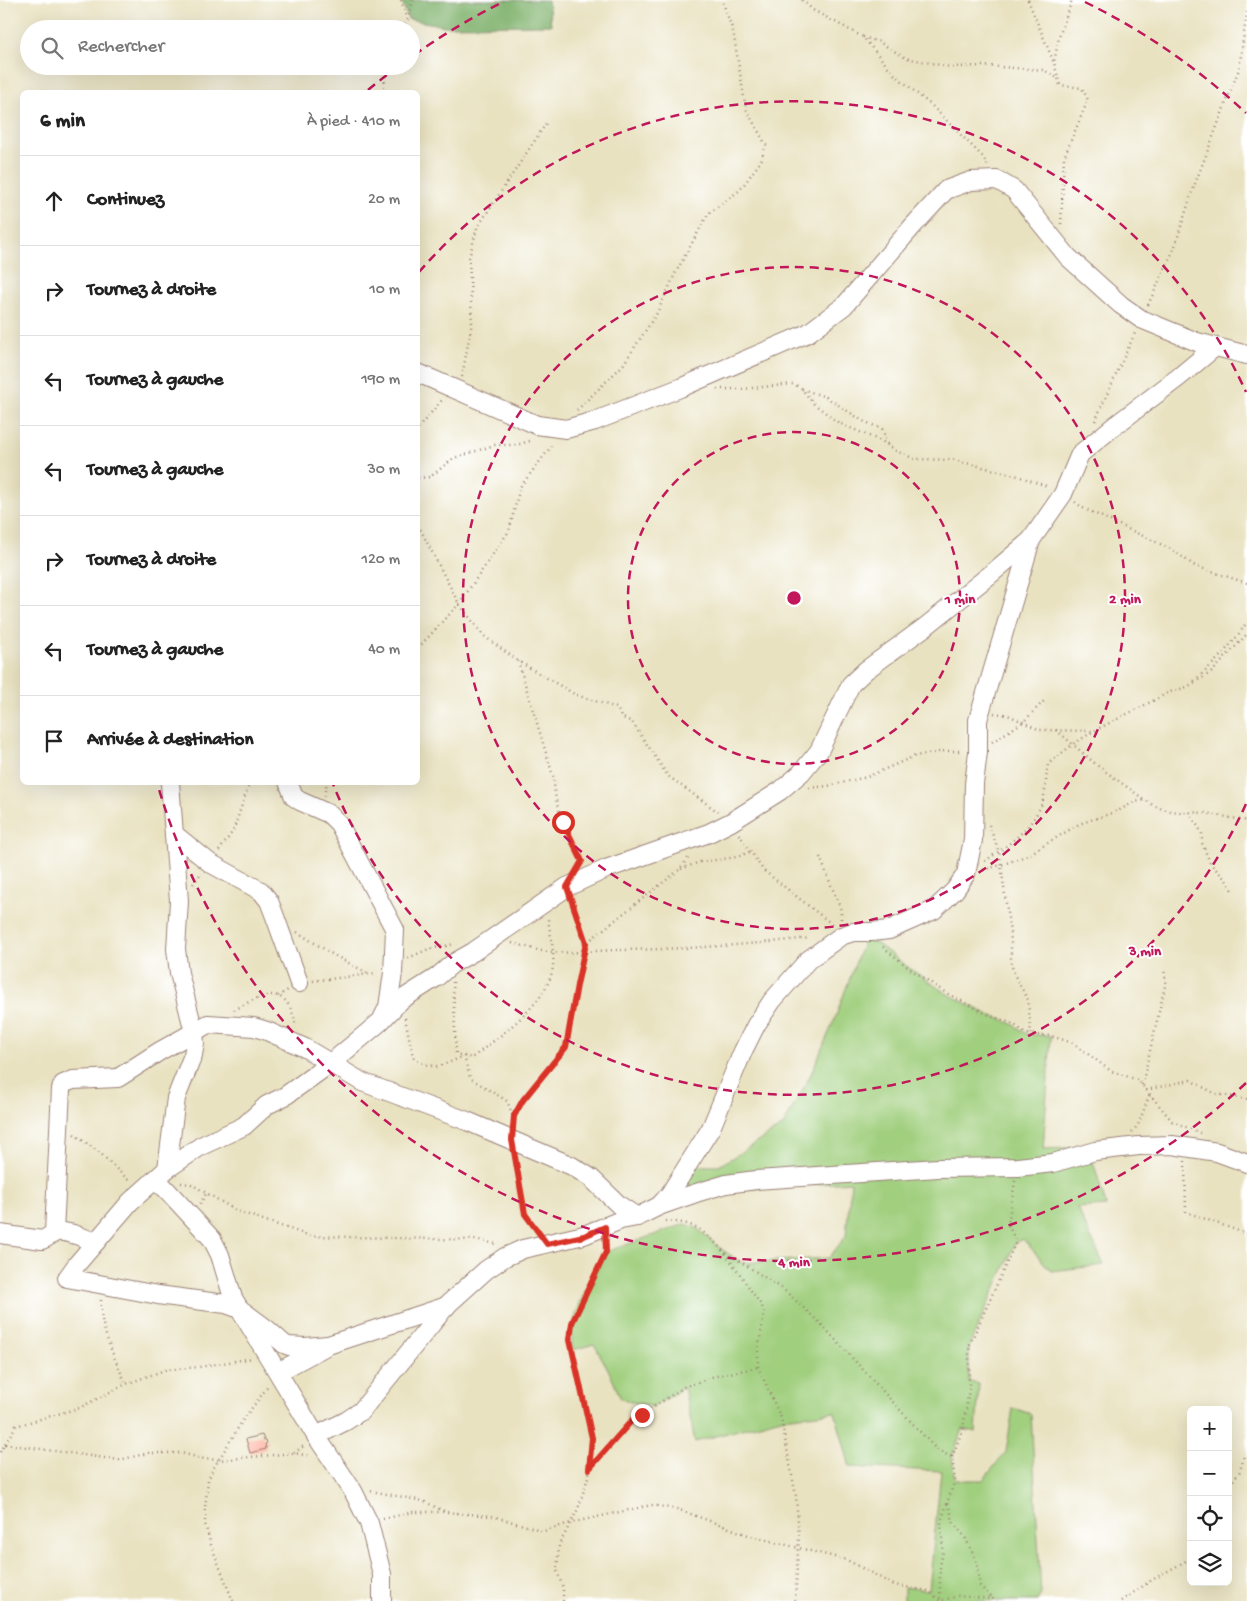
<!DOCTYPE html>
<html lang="fr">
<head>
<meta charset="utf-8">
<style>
	body { margin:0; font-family:"Gochi Hand",sans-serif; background:#f6f6f6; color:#222 }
	.controls { position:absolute; right:15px; bottom:15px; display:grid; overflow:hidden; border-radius:8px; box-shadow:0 5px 20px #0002 }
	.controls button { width:45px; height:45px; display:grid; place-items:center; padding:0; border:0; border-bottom:1px solid #e0e0e0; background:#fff; color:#222; font:25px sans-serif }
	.stop { position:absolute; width:15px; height:15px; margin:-11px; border:4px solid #d93025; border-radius:50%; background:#fff }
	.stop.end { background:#d93025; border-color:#fff; box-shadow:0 1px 5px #0008 }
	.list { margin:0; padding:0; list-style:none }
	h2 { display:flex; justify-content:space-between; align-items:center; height:65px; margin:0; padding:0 20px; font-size:21px }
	h2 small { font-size:16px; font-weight:400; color:#767676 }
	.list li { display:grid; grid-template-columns:32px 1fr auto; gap:15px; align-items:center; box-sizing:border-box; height:90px; padding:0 20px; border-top:1px solid #e0e0e0 }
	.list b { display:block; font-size:19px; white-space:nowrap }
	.list em { font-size:16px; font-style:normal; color:#767676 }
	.icon { flex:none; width:28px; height:28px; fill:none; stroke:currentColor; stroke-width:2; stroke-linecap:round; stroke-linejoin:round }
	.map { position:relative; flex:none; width:1247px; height:1601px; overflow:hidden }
	.search { position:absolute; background:#fff; box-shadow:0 5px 20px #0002; left:20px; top:20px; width:400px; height:55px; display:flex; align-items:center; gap:12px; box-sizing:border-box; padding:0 18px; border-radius:28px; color:#767676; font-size:19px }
	.panel { position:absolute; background:#fff; box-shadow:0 5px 20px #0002; left:20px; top:90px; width:400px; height:695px; border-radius:8px }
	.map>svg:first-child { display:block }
</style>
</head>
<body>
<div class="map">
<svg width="1247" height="1601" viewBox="0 0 1247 1601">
	<rect width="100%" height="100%" fill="#fff"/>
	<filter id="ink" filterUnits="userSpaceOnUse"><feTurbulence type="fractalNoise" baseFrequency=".02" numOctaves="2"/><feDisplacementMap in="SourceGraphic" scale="10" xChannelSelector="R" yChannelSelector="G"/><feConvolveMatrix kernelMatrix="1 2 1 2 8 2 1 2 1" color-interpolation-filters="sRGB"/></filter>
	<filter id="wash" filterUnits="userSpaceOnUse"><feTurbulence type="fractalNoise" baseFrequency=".0096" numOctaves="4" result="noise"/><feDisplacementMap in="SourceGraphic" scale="20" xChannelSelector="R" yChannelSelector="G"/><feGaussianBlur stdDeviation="1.12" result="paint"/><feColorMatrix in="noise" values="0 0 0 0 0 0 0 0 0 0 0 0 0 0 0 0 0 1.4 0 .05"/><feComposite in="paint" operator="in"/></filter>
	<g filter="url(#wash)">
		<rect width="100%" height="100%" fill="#e9e2c1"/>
		<path fill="#a0cf7e" stroke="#757754" d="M871,939l38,29 37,25 41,21 26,10 14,10 24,2 -8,113 46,-2 17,59 -29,2 27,57 -53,6 -28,-32 -7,3 -47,104v36l10,2 -3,48 -13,-3 -11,28 3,23h28l23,-28 7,-44 18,6 10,180 -4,7h-133v-14l25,3 12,-119 -91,-4 -15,-55 -54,6 -86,24 -11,-55 -31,20 -32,-8 -12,-28 -15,-27 -21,6c-8,-30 19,-71 33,-98l79,-28 12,4 23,20 22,15 87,-5 17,-22 5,-54 -111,7 -43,9 -14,-22 8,-10h28l64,-40 27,-50 24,-55 30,-81z"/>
		<path fill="#80b26d" stroke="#65684c" d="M401,0h147l3,25 -107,1 -36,-7z"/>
		<g id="blocks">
			<path fill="#feab99" d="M262,1435l2,5h2l1,3 -2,1 1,5 -16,4 -4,-14z"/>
		</g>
	</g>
	<g filter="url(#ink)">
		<use href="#blocks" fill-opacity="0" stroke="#9a8076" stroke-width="1"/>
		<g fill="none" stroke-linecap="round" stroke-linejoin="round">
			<defs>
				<g id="minor">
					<path d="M418,373l119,52 29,4 29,-8 85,-33 128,-55 36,-27 68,-79 34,-37 25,-9 26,-1 17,10 54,67 53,48 20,14 56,23 50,13"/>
					<path d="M288,782l6,15 6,4 29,13 10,10 56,106 -2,43 -5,34 -5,10"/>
					<path d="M174,834l36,29 51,28 8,10 5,13 25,69"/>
					<path d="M167,1169l9,-71 17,-43 2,-12 -1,-11 -15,-59 -3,-24 3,-48 -9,-119"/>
					<path d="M153,1181l11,6 48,52 8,16 13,43 83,138"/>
					<path d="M659,1206l10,-11 42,-67 32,-77 13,-26 16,-24 36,-41 33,-24 12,-4h18l18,-2 45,-20 21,-20 11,-16 7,-34 1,-56 4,-32v-32l53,-180 32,-46 17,-40 33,-27 66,-50 36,-30"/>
					<path d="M54,1233l7,-144 2,-5 10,-4 45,-2 42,-27 48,-27 46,3 13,4 38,17 57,34 105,39 105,45 19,12 28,27 18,12"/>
					<path d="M0,1234l42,6c6,-2 9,-6 14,-8 12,-2 29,7 40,10"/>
					<path d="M328,1345l-23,2 -16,-1 -5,-2 -17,-15 -27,-20 -14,-5 -68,-9 -91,-17 10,-14 53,-62 37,-33 34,-23 43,-20 23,-21 18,-9 46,-33 49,-41 21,-22 36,-23 15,-13 21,-12 94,-65 39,-18 103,-36 22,-11 49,-31 21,-18 18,-22 32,-67 15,-14 59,-43 66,-53 40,-34"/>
					<path d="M278,1372l50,-27 119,-39"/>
					<path d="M382,1601v-27l-13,-51 -16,-32 -37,-55 30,-15 15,-10 86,-106 39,-35 19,-13 18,-8 61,-14 37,-15 16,-3 22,-11 37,-13 30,-9 30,-4 182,-12 80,-1 35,-4 42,-12 44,-5 33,-1 45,7 30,11"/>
				</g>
			</defs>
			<use href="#minor" stroke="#9a8076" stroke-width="20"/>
			<g stroke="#9a8076" stroke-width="2.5" stroke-dasharray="1 4" stroke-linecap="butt">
				<path d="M401,0l6,18"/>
				<path d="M802,0l11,10 50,27 31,37 38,32 51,51 5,9"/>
				<path d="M1028,0l26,63"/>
				<path d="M403,29l5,-10 5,-19"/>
				<path d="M863,37l16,5 27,16 44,9 35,-1 59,4 13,8"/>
				<path d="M384,92l2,-26"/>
				<path d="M1061,224l3,-67 24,-57 -6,-12 -22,-3 -6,-22 5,-26 13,-37"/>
				<path d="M1148,305l26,-56 19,-60 46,-120 8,-57"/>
				<path d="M462,377l10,-55 -3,-64 8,-30 70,-106"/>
				<path d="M717,389h25l52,-5 7,4 13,16 25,19 44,19 13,9 19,8 39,1 61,15 34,12"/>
				<path d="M802,389l24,8 37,24 19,8 6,16"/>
				<path d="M577,410l46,-45 34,-52 18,-39 33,-60 32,-24 21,-29 5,-16 -20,-36 -13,-78 -11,-31"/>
				<path d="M1095,421l40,-88"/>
				<path d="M418,428l24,-28"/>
				<path d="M418,478l12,-1 24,-19 41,-13h22l16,-5"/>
				<path d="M1075,502l8,6 88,41 24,17 52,17"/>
				<path d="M418,525l41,79 25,32 34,25 58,34 41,13 4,9 11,5 36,54 50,36"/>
				<path d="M418,648l41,-44 50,-73 11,-44 34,-44"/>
				<path d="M518,661l36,118c0,31 14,55 28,82l-2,2"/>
				<path d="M1194,681c21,-18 38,-36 53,-59"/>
				<path d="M994,713l14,2 32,15 53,1"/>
				<path d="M1056,730l42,36 47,34"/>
				<path d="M992,742l31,-20 23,-23"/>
				<path d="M809,788l19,-2 39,-9 48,-21 30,-5h17"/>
				<path d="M324,796l3,-14"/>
				<path d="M1189,812l13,21v10l8,20 16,17 6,10"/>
				<path d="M989,825l10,27 2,13 10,75v24l4,12 13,24 3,34"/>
				<path d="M739,834l24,36 70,55"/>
				<path d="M219,851l14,-20 17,-49"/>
				<path d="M820,857l21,53v10"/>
				<path d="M985,861c22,-15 47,-32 57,-58 4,-11 4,-27 6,-39l24,-19 22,-14 76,-39 17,-5 25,-15 35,-38"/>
				<path d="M681,869l19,-7 37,-5 15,-6"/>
				<path d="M983,870l18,-5 27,-10 51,-31 39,-13 16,-9 11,-2c22,15 35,11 60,13 13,2 26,5 39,7l3,2"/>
				<path d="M193,884l7,-9"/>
				<path d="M572,902l14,41"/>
				<path d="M297,932l35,22 35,19"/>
				<path d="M512,943c10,2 20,6 30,8 26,4 54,-1 80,-1 63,-1 125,-5 188,-12"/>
				<path d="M883,947l26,21 37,25 41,21 26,10 14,10 24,2 22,7 38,28 27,9 34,41 28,12"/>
				<path d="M408,958l21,-9 26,-5"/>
				<path d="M313,981l64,-8"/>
				<path d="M453,982l3,72 16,4c26,-21 72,-52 80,-86 4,-17 -2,-37 -4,-53"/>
				<path d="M278,996l10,-6"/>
				<path d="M234,1010c31,-17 53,-28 62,16"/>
				<path d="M405,1018l8,39c22,16 29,8 51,-1l6,22 37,23 6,15"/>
				<path d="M1142,1085l24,-103 -2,-13"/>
				<path d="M1146,1090l44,-10 26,14 31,5"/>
				<path d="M513,1126v-10l10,-15 43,-54 11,-62 9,-42 93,-73 10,-13"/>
				<path d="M1132,1132l6,-7 12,-31"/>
				<path d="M74,1134l26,19 26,25 5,2"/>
				<path d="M516,1158l9,56 13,16"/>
				<path d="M1185,1161l1,51 61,22"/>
				<path d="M181,1183l10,1 46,27 73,25 169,4 17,4"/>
				<path d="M200,1204l7,-12"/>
				<path d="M666,1221c10,1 22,2 31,7 27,16 46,53 65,78l2,9 -6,35v17l23,51 15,78 3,40 -4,65"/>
				<path d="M722,1250l61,39 37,34 117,127 15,7 3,23 -14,41 2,30 -3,15v34"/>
				<path d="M101,1300c-2,29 14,58 25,84"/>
				<path d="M5,1444l114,16 30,-7h32l23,6 15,1 75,-7 16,3"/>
				<path d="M0,1452l16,-26 63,-18 47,-24 39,-14 34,-3 54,-9"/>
				<path d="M294,1453l11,-8"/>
				<path d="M952,1457l11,-28 6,-40v-43l47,-104 -8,-18 7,-43"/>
				<path d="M590,1468l44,-50 7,-3 43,-28 28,-10 46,-10"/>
				<path d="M371,1491l52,10 21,10"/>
				<path d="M948,1503l6,21 11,13 11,23 4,26 12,12"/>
				<path d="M1228,1514l1,-28 11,-15 4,-15"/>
				<path d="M383,1519l30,-7h33l46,4 52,15 26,-8 81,-18 26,4 74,27 96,24 47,25 35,6 11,10 18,-5 35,3 4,2"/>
				<path d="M233,1601l-22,-56 -6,-21v-16l3,-28 5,-11 30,-49 26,-35"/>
				<path d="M563,1601v-13l-6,-17 2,-26 19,-36 11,-35 4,-36 -23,-98 2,-17 34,-71 -1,-9"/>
				<path d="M1121,1601l31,-21 39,-22"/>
			</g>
			<use href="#minor" stroke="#fff" stroke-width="18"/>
		</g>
	</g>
	<g fill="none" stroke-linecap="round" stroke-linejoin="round" filter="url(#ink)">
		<path stroke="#d93025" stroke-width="6" d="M563,822l19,39 -15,26 19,56 -9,42 -11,62 -43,53 -9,16 -2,24 13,74 22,30 37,-8 21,-9 1,25 -34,71 -2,17 22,98 -3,31 45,-51 8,-3"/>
	</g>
	<g fill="none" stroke="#c2185b" stroke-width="2.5" stroke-dasharray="9 6">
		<circle cx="794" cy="598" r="166"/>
		<circle cx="794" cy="598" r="331"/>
		<path d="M1246 804A497 497 0 0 1 333 784M419 272A497 497 0 0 1 1246 392"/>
		<path d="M1246 1083A663 663 0 0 1 158 786M368 90A663 663 0 0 1 395 69M414 55A663 663 0 0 1 503 2M1085 2A663 663 0 0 1 1246 113"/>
	</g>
	<circle cx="794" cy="598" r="8" fill="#c2185b" stroke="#fff" stroke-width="2.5"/>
	<g font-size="15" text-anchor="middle" font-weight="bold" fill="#c2185b" stroke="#fff" stroke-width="4" stroke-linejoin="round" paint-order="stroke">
		<text x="960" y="603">1 min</text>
		<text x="1125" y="603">2 min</text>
		<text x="1145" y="955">3 min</text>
		<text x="794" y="1266">4 min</text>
	</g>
</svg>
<div class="controls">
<button>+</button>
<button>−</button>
<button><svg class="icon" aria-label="locate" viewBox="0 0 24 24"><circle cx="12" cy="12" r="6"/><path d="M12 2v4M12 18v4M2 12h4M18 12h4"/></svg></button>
<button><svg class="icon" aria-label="layers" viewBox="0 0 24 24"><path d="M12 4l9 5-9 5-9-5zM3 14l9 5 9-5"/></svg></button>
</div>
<div class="stop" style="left:563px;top:822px"></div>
<div class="stop end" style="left:642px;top:1415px"></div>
<div class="search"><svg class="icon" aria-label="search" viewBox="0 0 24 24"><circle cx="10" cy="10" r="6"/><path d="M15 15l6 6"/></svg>Rechercher</div>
<section class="panel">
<h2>6 min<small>À pied · 410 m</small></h2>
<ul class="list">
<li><svg class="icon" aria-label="ahead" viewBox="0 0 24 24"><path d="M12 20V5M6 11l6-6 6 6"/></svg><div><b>Continuez</b></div><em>20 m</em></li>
<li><svg class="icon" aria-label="right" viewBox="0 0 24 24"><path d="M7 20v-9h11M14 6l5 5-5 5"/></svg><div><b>Tournez à droite</b></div><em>10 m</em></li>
<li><svg class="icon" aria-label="left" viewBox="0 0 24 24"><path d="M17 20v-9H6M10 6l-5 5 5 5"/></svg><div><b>Tournez à gauche</b></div><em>190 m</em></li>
<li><svg class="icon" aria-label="left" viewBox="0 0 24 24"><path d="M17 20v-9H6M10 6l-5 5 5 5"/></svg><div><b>Tournez à gauche</b></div><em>30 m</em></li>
<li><svg class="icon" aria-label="right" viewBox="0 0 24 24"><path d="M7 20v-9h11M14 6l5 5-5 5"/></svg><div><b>Tournez à droite</b></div><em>120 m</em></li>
<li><svg class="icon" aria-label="left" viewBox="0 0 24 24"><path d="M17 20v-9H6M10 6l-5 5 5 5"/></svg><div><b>Tournez à gauche</b></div><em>40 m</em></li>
<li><svg class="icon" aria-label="arrive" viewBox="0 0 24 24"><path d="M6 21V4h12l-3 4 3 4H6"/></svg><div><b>Arrivée à destination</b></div></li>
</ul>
</section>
</div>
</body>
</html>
